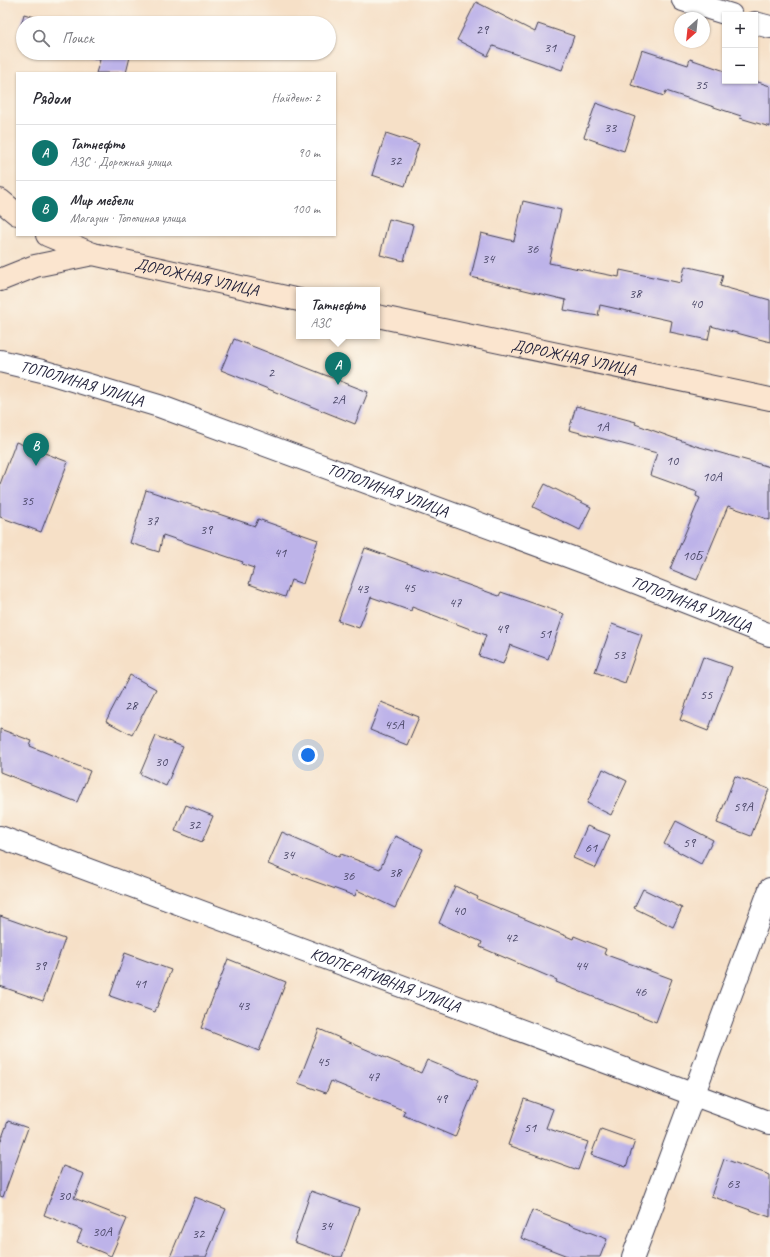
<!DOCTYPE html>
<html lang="ru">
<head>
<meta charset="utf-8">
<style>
	body { margin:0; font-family:Caveat,sans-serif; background:#f2f2f3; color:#2b2b33 }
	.controls { position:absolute; right:12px; top:12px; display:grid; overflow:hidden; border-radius:0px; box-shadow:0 1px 3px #0004 }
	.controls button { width:36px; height:36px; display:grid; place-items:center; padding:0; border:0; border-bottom:1px solid #e1e1e2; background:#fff; color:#2b2b33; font:20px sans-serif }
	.compass { position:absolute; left:674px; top:12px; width:36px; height:36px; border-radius:50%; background:#fff; box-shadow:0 1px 3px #0004; rotate:207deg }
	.you { position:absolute; left:308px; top:755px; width:14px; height:14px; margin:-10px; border:3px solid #fff; border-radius:50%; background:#1a73e8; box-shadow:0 0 0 6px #1a73e833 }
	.badge { display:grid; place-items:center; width:26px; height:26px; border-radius:50%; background:#0f766e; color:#fff; font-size:13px; font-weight:700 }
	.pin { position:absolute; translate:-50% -33px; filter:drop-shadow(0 1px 2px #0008) }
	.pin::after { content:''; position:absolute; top:21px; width:14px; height:12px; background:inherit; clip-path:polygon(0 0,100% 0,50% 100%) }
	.popup { position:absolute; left:296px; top:287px; width:84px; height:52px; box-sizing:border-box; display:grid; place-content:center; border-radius:0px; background:#fff; filter:drop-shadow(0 1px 3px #0005); font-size:13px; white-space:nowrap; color:#7c7c81 }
	.popup b { font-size:15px; color:#2b2b33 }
	.popup::after { content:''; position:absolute; left:50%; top:100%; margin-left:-8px; border:8px solid transparent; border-top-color:#fff }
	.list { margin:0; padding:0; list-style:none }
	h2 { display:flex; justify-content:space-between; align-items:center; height:52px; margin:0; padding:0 16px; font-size:17px }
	h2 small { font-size:13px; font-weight:400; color:#7c7c81 }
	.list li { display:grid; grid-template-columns:26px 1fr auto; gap:12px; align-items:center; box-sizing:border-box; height:56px; padding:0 16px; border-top:1px solid #e1e1e2 }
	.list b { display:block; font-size:15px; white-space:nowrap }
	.list p { margin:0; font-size:13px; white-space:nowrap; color:#7c7c81 }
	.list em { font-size:13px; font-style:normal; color:#7c7c81 }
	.icon { flex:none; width:22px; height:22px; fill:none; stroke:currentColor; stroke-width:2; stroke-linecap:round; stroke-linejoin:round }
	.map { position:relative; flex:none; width:770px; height:1257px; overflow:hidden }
	.search { position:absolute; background:#fff; box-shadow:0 1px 3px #0004; left:16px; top:16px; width:320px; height:44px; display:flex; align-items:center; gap:10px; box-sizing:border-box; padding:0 14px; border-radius:22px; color:#7c7c81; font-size:15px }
	.panel { position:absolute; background:#fff; box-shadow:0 1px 3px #0004; left:16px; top:72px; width:320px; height:164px; border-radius:0px }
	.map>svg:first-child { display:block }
</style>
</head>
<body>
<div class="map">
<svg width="770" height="1257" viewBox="0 0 770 1257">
	<rect width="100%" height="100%" fill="#fbf7ec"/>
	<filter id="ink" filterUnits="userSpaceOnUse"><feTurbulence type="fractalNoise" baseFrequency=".025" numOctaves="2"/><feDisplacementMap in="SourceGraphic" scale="8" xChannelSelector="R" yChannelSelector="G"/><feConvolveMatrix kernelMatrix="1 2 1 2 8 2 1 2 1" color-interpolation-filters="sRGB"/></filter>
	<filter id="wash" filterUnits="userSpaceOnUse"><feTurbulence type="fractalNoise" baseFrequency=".012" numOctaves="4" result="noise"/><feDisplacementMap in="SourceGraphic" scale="16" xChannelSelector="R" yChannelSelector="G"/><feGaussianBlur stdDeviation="0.9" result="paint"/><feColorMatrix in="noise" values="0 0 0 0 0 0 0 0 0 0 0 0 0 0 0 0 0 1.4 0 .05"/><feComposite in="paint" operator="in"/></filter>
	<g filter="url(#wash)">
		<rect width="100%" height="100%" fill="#f6e0c7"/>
		<g id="blocks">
			<g fill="#bdb3e9">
				<path d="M476,2l59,30 3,-8 36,12 -12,34 -69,-24 -5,10 -31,-16z"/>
				<path d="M24,14l32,9h-33v15l-5,-1z"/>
				<path d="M642,50l46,15 2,-6 35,12v10h30l15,5v41l-30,-9 1,-2 -75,-25 -2,5 -33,-11z"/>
				<path d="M76,53h55l-5,20h-30l4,-13z"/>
				<path d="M596,103l39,14 -11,34 -40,-14z"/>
				<path d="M386,133l33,11 -14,42 -33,-11z"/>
				<path d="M523,201l38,9 -12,53 70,14 1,-7 61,13 4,-17 38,9 -3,11 50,14v42l-59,-16 -3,14 -38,-8 2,-11 -72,-16 -2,11 -34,-6 2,-10 -95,-23 10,-44 33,8z"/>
				<path d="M389,219l24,6 -9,36 -24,-6z"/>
				<path d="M234,339l134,53 -13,32 -134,-54z"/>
				<path d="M576,406l60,16 -1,2 61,22 74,21v53l-42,-14 -31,74 -27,-11 30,-71 -4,-2 1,-4 -47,-17 7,-22 -88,-23z"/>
				<path d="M16,442l52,20 -27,70 -41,-15v-33z"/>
				<path d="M545,484l46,23 -11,23 -47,-23z"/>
				<path d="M146,490l109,36 3,-7 60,21 -15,44 -12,-4 -6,17 -36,-13 5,-16 -12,-4 1,-2 -80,-27 -4,17 -29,-9z"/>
				<path d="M365,548l134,48 2,-4 63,22 -16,45 -38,-14 -7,19 -24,-8 7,-21 -74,-28 -1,4 -40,-14 -12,31 -21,-7z"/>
				<path d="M612,624l30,11 -17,48 -30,-11z"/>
				<path d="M703,657l29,10 -24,64 -28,-11z"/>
				<path d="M130,675l26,14 -24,46 -26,-14z"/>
				<path d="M381,702l38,15 -12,28 -37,-15z"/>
				<path d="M0,729l32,12 -2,5 60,25 -13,31 -77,-30z"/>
				<path d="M156,736l27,11 -17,39 -26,-12z"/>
				<path d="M603,769l24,12 -16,34 -24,-12z"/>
				<path d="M735,776l34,13 -18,47 -34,-13z"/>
				<path d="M186,805l27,11 -11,26 -27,-11z"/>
				<path d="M676,821l37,19 -12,24 -37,-20z"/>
				<path d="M587,826l23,9 -14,33 -23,-10z"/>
				<path d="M282,832l57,25 2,-3 39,15 15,-33 28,13 -28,59 -38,-18 -2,6 -61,-22v1l-26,-11z"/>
				<path d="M455,886l23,11 -1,2 96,40 1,-3 32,13 -2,5 68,25 -16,43 -100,-40 1,-2 -77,-33 2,-5 -43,-19z"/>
				<path d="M643,889l39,19 -9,19 -39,-19z"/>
				<path d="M0,916l65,23 -22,62 -43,-15z"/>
				<path d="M125,953l46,17 -16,42 -45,-16z"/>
				<path d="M228,959l58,23 -27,69 -58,-23z"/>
				<path d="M319,1029l102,44 6,-13 51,21 -23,56 -52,-22 2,-4 -74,-30 -5,12 -28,-10z"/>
				<path d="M524,1099l29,10 -7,19 42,14 -10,28 -70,-25z"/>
				<path d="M8,1121l20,7 -25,69 -3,-1v-53z"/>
				<path d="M601,1129l34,12 -9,26 -35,-12z"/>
				<path d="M724,1159l46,16v42l-59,-21z"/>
				<path d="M63,1166l21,8 -10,24 53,21 -16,37 -34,-14 5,-12 -38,-15z"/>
				<path d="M311,1191l48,17 -17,49h-6l-42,-15z"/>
				<path d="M195,1197l31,12 -20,48h-36z"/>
				<path d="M532,1210l75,29 -7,18h-30l-49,-19z"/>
			</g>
		</g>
	</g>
	<g filter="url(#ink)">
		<use href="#blocks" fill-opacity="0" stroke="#423e50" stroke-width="1"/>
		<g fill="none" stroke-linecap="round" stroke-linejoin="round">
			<defs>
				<g id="street">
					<path d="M683,0l48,15"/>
					<path d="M755,23l15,4"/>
					<path id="s1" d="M0,361l42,10 117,35 430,158 181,71"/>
					<path id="s2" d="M0,837l770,286"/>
					<path d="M633,1257l137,-368"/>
				</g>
				<g id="secondary">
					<path d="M0,200l17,14"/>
					<path id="s3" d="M47,235l46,19 206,46"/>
					<path d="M0,280l35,-14 58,-12"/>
					<path id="s4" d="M377,316l393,83"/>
				</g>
			</defs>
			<use href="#street" stroke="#423e50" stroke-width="24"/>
			<use href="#secondary" stroke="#423e50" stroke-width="24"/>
			<use href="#street" stroke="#fff" stroke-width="22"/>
			<use href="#secondary" stroke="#fbe5cf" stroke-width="22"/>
		</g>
	</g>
	<g text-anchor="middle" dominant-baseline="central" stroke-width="3.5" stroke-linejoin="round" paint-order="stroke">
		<g font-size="14" fill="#494666">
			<text x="482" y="29">29</text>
			<text x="550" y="47">31</text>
			<text x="701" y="84">35</text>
			<text x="610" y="127">33</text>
			<text x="395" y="160">32</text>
			<text x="532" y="248">36</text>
			<text x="488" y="258">34</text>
			<text x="635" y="293">38</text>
			<text x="696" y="303">40</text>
			<text x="271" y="372">2</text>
			<text x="338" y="399">2А</text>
			<text x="602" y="426">1А</text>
			<text x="672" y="460">10</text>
			<text x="712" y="476">10А</text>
			<text x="27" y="500">35</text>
			<text x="152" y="520">37</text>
			<text x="206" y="529">39</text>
			<text x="280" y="552">41</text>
			<text x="692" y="555">10Б</text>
			<text x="409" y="587">45</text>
			<text x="362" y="588">43</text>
			<text x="455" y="602">47</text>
			<text x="502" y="628">49</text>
			<text x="545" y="633">51</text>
			<text x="619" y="654">53</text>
			<text x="706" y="694">55</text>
			<text x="131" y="705">28</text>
			<text x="394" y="724">45А</text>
			<text x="161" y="761">30</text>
			<text x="743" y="806">59А</text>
			<text x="194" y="824">32</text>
			<text x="689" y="842">59</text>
			<text x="591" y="847">61</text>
			<text x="288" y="854">34</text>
			<text x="395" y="872">38</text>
			<text x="348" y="875">36</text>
			<text x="459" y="910">40</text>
			<text x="511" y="937">42</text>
			<text x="40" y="965">39</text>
			<text x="581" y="965">44</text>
			<text x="140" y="983">41</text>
			<text x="640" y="991">46</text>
			<text x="243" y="1005">43</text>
			<text x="323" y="1061">45</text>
			<text x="373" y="1076">47</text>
			<text x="441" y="1098">49</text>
			<text x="530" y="1127">51</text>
			<text x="733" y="1183">63</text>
			<text x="64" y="1195">30</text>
			<text x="326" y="1225">34</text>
			<text x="102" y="1231">30А</text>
			<text x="198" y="1233">32</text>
		</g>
		<g font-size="16" fill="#22223b" stroke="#fbf7ec">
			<text stroke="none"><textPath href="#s3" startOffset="156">ДОРОЖНАЯ УЛИЦА</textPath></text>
			<text stroke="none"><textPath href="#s4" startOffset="201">ДОРОЖНАЯ УЛИЦА</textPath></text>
			<text stroke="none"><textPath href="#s1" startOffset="85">ТОПОЛИНАЯ УЛИЦА</textPath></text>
			<text stroke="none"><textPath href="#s1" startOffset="409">ТОПОЛИНАЯ УЛИЦА</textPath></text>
			<text stroke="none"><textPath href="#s1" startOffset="733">ТОПОЛИНАЯ УЛИЦА</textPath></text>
			<text stroke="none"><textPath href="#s2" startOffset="411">КООПЕРАТИВНАЯ УЛИЦА</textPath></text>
		</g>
	</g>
</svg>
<div class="controls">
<button>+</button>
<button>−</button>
</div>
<svg class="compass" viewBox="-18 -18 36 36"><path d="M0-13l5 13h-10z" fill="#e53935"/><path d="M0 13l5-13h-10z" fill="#7c7c81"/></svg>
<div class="you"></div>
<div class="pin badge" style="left:338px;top:385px">A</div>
<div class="popup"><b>Татнефть</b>АЗС</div>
<div class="pin badge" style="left:36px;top:466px">B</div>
<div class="search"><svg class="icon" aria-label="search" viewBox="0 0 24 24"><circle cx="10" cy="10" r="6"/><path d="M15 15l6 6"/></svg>Поиск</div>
<section class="panel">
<h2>Рядом<small>Найдено: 2</small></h2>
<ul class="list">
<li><span class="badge">A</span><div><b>Татнефть</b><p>АЗС · Дорожная улица</p></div><em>90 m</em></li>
<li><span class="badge">B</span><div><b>Мир мебели</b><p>Магазин · Тополиная улица</p></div><em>100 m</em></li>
</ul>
</section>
</div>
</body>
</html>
